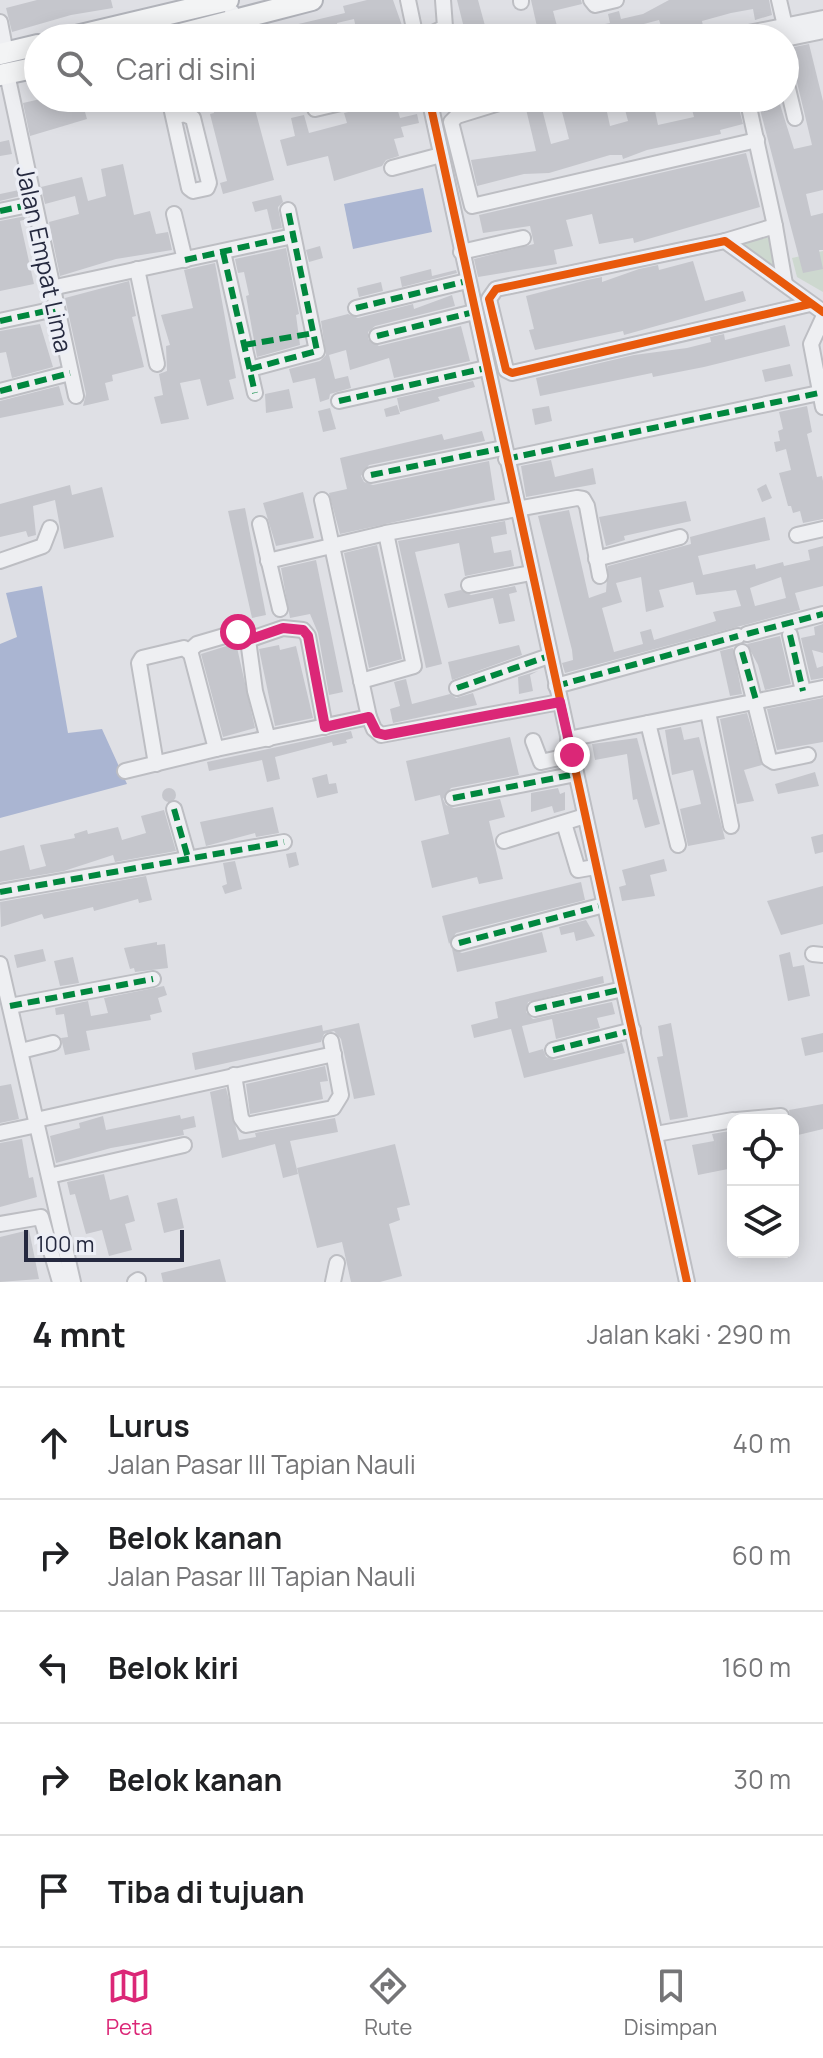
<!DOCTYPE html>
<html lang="id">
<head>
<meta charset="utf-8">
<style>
	body { margin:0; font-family:Manrope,sans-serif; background:#f6f6f6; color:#202124 }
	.controls { position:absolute; right:24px; bottom:24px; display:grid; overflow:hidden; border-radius:16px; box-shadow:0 4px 20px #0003 }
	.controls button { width:72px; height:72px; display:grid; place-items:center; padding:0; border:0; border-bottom:2px solid #e0e0e0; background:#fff; color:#202124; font:40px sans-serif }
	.scale { position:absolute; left:24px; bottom:20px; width:160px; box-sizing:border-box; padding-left:8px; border:4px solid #25293f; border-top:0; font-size:22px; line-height:28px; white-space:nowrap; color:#25293f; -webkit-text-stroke:6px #eceef5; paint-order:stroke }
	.stop { position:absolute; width:24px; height:24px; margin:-18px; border:6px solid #db2777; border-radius:50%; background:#fff }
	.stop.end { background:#db2777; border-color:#fff; box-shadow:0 2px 8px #0008 }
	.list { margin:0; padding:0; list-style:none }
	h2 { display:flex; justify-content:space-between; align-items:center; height:104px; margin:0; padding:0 32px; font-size:34px }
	h2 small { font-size:26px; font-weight:400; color:#757577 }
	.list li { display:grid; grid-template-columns:52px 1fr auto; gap:24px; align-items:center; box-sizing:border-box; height:112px; padding:0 32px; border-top:2px solid #e0e0e0 }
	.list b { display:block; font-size:30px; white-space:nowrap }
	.list p { margin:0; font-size:26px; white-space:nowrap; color:#757577 }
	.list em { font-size:26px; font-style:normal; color:#757577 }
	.icon { flex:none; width:44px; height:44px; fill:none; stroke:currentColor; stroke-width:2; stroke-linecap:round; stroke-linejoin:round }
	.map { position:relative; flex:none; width:823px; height:1282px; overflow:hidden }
	.search { position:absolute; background:#fff; box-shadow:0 4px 20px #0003; left:24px; right:24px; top:24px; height:88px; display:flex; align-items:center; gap:20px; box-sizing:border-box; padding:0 28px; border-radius:44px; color:#757577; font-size:30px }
	.sheet { height:664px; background:#fff }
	nav { display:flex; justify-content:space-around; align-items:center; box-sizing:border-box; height:112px; border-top:2px solid #e0e0e0; background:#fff; font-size:22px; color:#757577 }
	nav a { display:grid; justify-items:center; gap:4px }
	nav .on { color:#db2777 }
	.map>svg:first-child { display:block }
</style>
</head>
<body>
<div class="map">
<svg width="823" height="1282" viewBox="0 0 823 1282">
	<rect width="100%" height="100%" fill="#dfe0e5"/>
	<g fill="#cdd8cf">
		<path d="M769,237l12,41 -45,-32z"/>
		<path d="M823,251v41l-26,-15 -5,-19z"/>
	</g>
	<g fill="#aab5d2">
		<path d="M423,188l9,44 -79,17 -9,-45z"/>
		<path d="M42,586l26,147 34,-4 25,55 -127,34v-174l17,-7 -11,-44z"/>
	</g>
	<g fill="#c5c6cc" fill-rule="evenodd">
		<path d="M37,0h74l2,8 -42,7 -59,17 -6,-24z"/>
		<path d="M367,0h26l12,34 -47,4 -4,-19 -17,4 3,15h-86l-2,-9 14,-4 3,12 22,-8 -1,-3 55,-13 -2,-7z"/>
		<path d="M457,0h21l9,33 17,-4 2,9h-61l19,-10z"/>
		<path d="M531,0h50l1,4 -29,7 4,15 -19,5z"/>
		<path d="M669,0h100l3,15 -17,5 -2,-11 -22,4 -29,8 1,5 -38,12 -6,-18 -19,5 3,12 -45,1 -3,-12 15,-3 -2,-9 11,-3 2,8 22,-5z"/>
		<path d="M809,44l14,57v89l-17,4 5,22 12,-3v37h-4l4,19 -20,4 -46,-175h21l16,51 18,-4 -17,-71 -10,-16v-9z"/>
		<path d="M45,98h36l6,21 -57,17 -7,-33z"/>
		<path d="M110,98h39l1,3 -37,9z"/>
		<path d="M211,98h41l22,82 -51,14 -3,-11 7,-2 -17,-67 4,-1z"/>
		<path d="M565,98h39l6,28 18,-5 -6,-23h52l1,3 -21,5 4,19 36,-8 -5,-19h31l1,7 16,-4 6,23 -23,6 1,4 -74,16 -24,9 -1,-4h-12l-61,18 -25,1 -47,12 -6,-26 65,-9 -10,-42 15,-4 10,39 18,-5 -10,-39z"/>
		<path d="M395,101l5,17 17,-4 2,9 -18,4 3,10 -10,2 5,17 -13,4 -4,6 -48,15 -6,-25 -41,10 -7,-26 15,-4 -4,-18 13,-3 5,18 38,-10 -3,-10z"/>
		<path d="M9,140l3,14 -12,2v-14z"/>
		<path d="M746,153l14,54 -126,36 -1,-5 -34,6 -7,-30 -26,6 7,26 -19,4 3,14 -79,13 -4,-18 60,-15 -4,-18 -47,7 -4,-18z"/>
		<path d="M123,164l11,51 16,-4 6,23 12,-2 4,18 -56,9 -56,17 -11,-54 30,-8 -4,-18 -30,8 -4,-17 41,-10 6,24 18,-5 -5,-27z"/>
		<path d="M19,190l1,6 -20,5v-7z"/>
		<path d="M281,195l2,7 -5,5 4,21 -10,2 -5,-21 -12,3 -3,-10z"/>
		<path d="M26,216l1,3 -7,2 14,63 -34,7v-70z"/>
		<path d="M320,246l3,12 -14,4 -3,-12z"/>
		<path d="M286,248l13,66 -3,1 4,30 -43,12 -11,-61 3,-1 -5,-23 -6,1 -3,-14z"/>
		<path d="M693,261l12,40 38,-10 3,10 -122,34 -1,-4 -88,19 -6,-20 5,-1 -8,-33 61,-16 15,-3v5l37,-13 19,-4 1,5z"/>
		<path d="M215,263l21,115 -7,2 5,19 -27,7 -7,-27 -20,4 9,36 -28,5 -7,-27 9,-2 -4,-21 8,-3 -1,-25 4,-1 -9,-30 32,-7 -9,-38z"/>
		<path d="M431,269l1,7 24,-6 1,3 -55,14 -2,-10z"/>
		<path d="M129,281l7,35 -4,1 12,50 -32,8 1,6 -8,2 4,17 -26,6 3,-12 -21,-96z"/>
		<path d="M381,282l2,9 -24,6 -2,-9z"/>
		<path d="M452,295l3,11 -80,20 -7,6v7l11,7 82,-20 9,35 -76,17 -5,-20 -39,12 -4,-20 -17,5 6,24 13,-3 3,12 -21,6 -1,5 -9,3 -5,-24 -22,5 -4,-14 31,-8 6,-6 -5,-34 27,-7 10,4 55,-14 1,5z"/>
		<path d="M40,324l13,43 -41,11 -6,-26 -6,1v-22z"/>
		<path d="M785,325l5,21 -86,21 -51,10 -1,-4 -112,23 -4,-18 98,-23 53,-7 24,-6 -1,-5 14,-3 1,6z"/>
		<path d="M790,364l3,12 -28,6 -3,-12z"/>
		<path d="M473,381l2,6 -37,10 2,4 -40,11 -3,-14z"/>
		<path d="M59,386l5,19 -64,13v-17z"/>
		<path d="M289,389l4,19 -27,5 -1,-19z"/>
		<path d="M397,405l3,9 -14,3 -2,-8z"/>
		<path d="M549,406l3,15 -17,4 -3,-16z"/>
		<path d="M807,406l5,26 -5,2 10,43 5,-1 1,5v38l-20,4 -3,-12 -7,2 -2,-7h-3l-9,-33 12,-3 -5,-21 -10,3 -2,-10 6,-1 -2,-10 5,-2 -4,-17z"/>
		<path d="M330,408l6,21 -13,3 -5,-21z"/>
		<path d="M482,431l3,10 -116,24 -8,11 3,6 9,3 116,-24 6,39 -155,34 -11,-41 18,-4 -7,-31 102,-24 2,6z"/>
		<path d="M551,460l4,17 38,-9 3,16 -70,13 -5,-31z"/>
		<path d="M766,484l6,14 -10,4 -5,-13z"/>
		<path d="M70,485l2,10 30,-8 12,50 -50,12 -9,-49 -22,6 3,29 -8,2 -2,-6 -26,6v-33z"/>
		<path d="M303,492l11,46 -38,8 -13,-43z"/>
		<path d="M686,501l5,20 -67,15 1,4 -19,6 -7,-29z"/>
		<path d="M245,508l21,107 -14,3 -24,-107z"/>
		<path d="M569,510l20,88 17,-6 2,-26 83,-22 -1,-7 75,-20 5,23 -72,16 5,19 52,-11 1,5 27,-7 1,4 26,-6 -2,-10 15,-4v40l-28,7 5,17 -235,63 -3,-10 11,-3 -1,-10 -34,-134zM641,577l5,35 18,-5 -5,-17 34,-8 3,13 40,-5 5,16 -28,6 3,9 -62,19 -3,-11 -11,3 3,12 -29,8 -12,-44 20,-6 -6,-19zM781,577l5,21 -31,8 -5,-18z"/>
		<path d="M505,521l2,13 -16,3 3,16 17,-3 3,16 -49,10 -6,-33 -44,9 27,112 -16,4 -28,-127z"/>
		<path d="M377,545l25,114 -33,9 -25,-115z"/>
		<path d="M316,560l27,132 -14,3 -11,-62 -8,-19 -20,4 -9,-50z"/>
		<path d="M515,586l2,6 -8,2 6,27 -16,3 -6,-26 -45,10 -4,-14 17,-4 10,5z"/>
		<path d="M823,624v29l-11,-3 5,18 6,-2v12l-12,2 -10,-42 14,-3 -1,-8z"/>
		<path d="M780,636l11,48 -26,6 -7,-25 -11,-21z"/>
		<path d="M236,643l19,85 -32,9 -22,-83z"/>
		<path d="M279,645l1,5 16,-4 17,72 -38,8 -16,-77z"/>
		<path d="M519,645l3,10 -70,25 -4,-18z"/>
		<path d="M733,648l9,46 -12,2 -10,-45z"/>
		<path d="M538,671l-8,4 3,16 -14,3 -1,-17z"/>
		<path d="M406,679l6,25 38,-10 6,4 17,-5 4,12 -84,18 -3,-14 10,-3 -6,-24z"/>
		<path d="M823,698v44l-46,8 -10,-41z"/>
		<path d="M747,713l15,52 -18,5 10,31 -17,3 -17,-85z"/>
		<path d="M681,727l3,13 15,-3 26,102 -37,7 -8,-37 21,-5 -8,-34 -21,5 -7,-45z"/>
		<path d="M351,731l2,7 -7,2 1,3 -14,3 -1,-4 -57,15 5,22 -13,3 -5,-22 -53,11 -2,-9z"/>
		<path d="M510,737l9,38 -68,13 -8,11 3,6 8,3 46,-9 5,18 -16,4 14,58 -24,5 -2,-7 -45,11 -11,-47 28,-7 -9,-39 -25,6 -9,-40z"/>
		<path d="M637,738l23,86 -15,4 -8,-29 -4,1 -6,-46 -32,6 -3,-16z"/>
		<path d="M815,772l4,14 -41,8 -3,-10z"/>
		<path d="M327,774l2,10 7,-1 2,10 -21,5 -5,-20z"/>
		<path d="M558,788l2,6 5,-2v18l-11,3 -2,-7 -21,6v-19z"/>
		<circle cx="169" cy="795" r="7"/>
		<path d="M273,807l6,26 -23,4 -1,-4 -49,13 -6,-24z"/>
		<path d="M164,810l12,41 -61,11 -2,-7 -49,16 -64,11v-31l24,-6 6,25 16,-4 -6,-21 35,-7 -1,-4 13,-4 1,4 30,-7 4,13 24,-7 -5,-17z"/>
		<path d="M823,834v18l-8,2 -4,-17z"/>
		<path d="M296,852l3,13 -10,3 -3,-14z"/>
		<path d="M664,859l3,12 -17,4 5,21 -33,5 -3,-14 7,-2 -4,-15z"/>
		<path d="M235,861l7,28 -17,5 -3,-8 5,-2 -4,-21z"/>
		<path d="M146,876l6,24 -13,3 -1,-4 -44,12 -1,-4 -49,12 -2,-5 -41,13 -1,-25z"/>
		<path d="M581,882l4,18 -129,33 -7,11 -7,-28z"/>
		<path d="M823,886v38l-42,11 -14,-34z"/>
		<path d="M586,920l9,16 -19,5 -2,-9 -13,3 -2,-8z"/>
		<path d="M542,932l5,20 -90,20 -5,-23 10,4z"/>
		<path d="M157,942v3l8,-1 3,24 -33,4 -1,-4 -4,1 -6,-21z"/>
		<path d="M43,949l3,12 -29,7 -3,-13z"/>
		<path d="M790,952l3,15 11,-2 6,31 -22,5 -9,-46z"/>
		<path d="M73,957l6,26 -19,3 -6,-25z"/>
		<path d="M603,976l1,7 -76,19 -2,10 7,7 79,-17 3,12 -18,4 3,10 -44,11 -4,-20 -30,7 7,27 14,-4 3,8 9,3 67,-17 3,10 -101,25 -13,-49 -37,9 -3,-13 27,-7 -3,-16z"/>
		<path d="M164,986l3,9 -9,3 4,14 -12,3 1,5 -65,11 4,19 -25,5 -4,-17 7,-1 -4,-23 -8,1 -1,-7 33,-7 3,15 17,-3 -4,-15z"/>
		<path d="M359,1023l16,72 -21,4 -13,-60 -7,-8 -10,3 -3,8 -126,28 -3,-17 130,-28 1,6z"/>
		<path d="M671,1023l17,94 -18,3 -13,-63 6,-1 -5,-30z"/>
		<path d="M823,1033v19l-18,4 -4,-18z"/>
		<path d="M325,1066l3,15 -8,1 3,17 -73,15 -4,-30z"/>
		<path d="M11,1084l8,35 -19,4v-37z"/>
		<path d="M226,1088l13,52 17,-3 -1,-4 80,-15 3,14 -48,9 8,33 -15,4 -8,-34 -53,14 -12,-66z"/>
		<path d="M823,1104v25l-29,7 -5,-26z"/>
		<path d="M180,1115l1,4 13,-3 2,11 -13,3 1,5 -73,13 -55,15 -6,-27 30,-8 -1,-5 24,-7 3,14z"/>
		<path d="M730,1131l3,37 -35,7 -6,-30 22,-4 -2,-7z"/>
		<path d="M22,1139l7,39 4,-1 4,20 -37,10v-64z"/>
		<path d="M395,1144l15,61 -13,3 3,12 -11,4 13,52 -22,6h-29l-9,-40 -25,6 -20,-80z"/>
		<path d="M104,1174l6,26 18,-5 7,26 -10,3 7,26 -23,6 -7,-26 -16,4 -11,-40 -5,1 -3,-13z"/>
		<path d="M177,1198l7,30 -20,5 -7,-30z"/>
		<path d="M29,1230l10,49 -39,3v-45z"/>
		<path d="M220,1259l6,23h-63l-2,-9z"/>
	</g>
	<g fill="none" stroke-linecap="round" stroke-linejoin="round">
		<defs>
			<g id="minor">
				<path d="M408,0l8,38"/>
				<path d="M521,0v2"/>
				<path d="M591,0l4,5 21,-5"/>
				<path d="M779,0l6,26"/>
				<path d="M232,12l8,26"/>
				<path d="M0,22l6,31"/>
				<path d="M423,38l22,-11 -2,-27"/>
				<path d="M724,38l99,-20"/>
				<path d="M785,39l38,-8"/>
				<path d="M7,74l69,322"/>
				<path d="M785,76l10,42"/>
				<path d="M169,98l20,90 4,3 14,-3 2,-5 -16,-65 -9,-4 -10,3"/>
				<path d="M429,98l258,1184"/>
				<path d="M515,98l-58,18 -6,6 21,84 285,-66"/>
				<path d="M747,98l28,128"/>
				<path d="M315,109l47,-11"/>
				<path d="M392,168l49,-13"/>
				<path d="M0,211l33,-7"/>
				<path d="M174,214l11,46"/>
				<path d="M725,241l50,-15 10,58"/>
				<path d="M223,252l32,141"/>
				<path d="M461,252l62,-14"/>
				<path d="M137,269l20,95"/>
				<path d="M51,288l242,-52"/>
				<path d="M810,304l-298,69 -6,-3 -17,-71 7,-10 229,-48 98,71"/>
				<path d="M356,308l111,-27"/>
				<path d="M823,318l-12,26 12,63"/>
				<path d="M0,321l55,-12"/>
				<path d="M377,336l97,-24"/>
				<path d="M250,369l67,-18 -29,-141"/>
				<path d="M0,391l70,-18"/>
				<path d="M339,401l147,-33"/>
				<path d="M506,459l313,-66"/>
				<path d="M371,475l132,-27"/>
				<path d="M260,524l20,85"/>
				<path d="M797,535l26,-6"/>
				<path d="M596,559l84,-22"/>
				<path d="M0,561l43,-15 7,-18"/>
				<path d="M268,561l118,-28 191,-35 6,1 4,7 13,70"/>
				<path d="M469,585l62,-12"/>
				<path d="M747,634l76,-20"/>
				<path d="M790,635l13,56"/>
				<path d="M248,640l35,-12 20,2 5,6 17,91"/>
				<path d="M248,640l7,51 13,48"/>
				<path d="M189,651l8,-7 41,-12 10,8"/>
				<path d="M742,652l27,107 5,3 34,-7"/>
				<path d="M361,681l53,-15 -28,-133"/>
				<path d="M556,686l182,-50"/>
				<path d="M457,688l92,-32"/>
				<path d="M708,712l23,114"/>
				<path d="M369,717l5,12 7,6 179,-33"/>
				<path d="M648,723l30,122"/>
				<path d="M568,739l255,-51"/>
				<path d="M533,741l8,21 31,-7"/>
				<path d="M156,764l-17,-101 3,-5 42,-10 7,6 25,95 153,-32 -47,-217"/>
				<path d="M125,771l91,-22"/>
				<path d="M453,798l123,-24"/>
				<path d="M174,809l14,49"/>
				<path d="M564,823l14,47 17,-3"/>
				<path d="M504,841l81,-25"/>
				<path d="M0,892l284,-50"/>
				<path d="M459,943l145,-38"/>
				<path d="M813,954l10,1"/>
				<path d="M0,964l73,318"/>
				<path d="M10,1006l143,-27"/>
				<path d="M535,1009l88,-20"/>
				<path d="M553,1050l80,-20"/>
				<path d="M21,1051l32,-8"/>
				<path d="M234,1075l7,43 5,7 87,-17 8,-13 -10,-54"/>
				<path d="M36,1120l298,-66"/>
				<path d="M737,1120l44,-4"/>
				<path d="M0,1133l37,-8"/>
				<path d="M656,1134l77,-14"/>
				<path d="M49,1176l135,-31"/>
				<path d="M0,1224l41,-7 19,65"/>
				<path d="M135,1282l3,-2"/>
				<path d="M333,1282l4,-19"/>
			</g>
			<g id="highway">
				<path d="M68,38l160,-38"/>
				<path d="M165,38l147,-38"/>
				<path d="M0,54l38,-9"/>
				<path d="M0,75l38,-8"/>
			</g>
		</defs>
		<use href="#minor" stroke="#bdbec3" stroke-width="18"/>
		<use href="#highway" stroke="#b1b3ba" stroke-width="24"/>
		<use href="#minor" stroke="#eeeff2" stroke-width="14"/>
		<use href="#highway" stroke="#f3f4f5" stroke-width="20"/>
		<g stroke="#00873e" stroke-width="6" stroke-dasharray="12 6" stroke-linecap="butt">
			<path d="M0,211l33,-7"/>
			<path d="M223,252l32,141"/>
			<path d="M185,260l108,-24"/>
			<path d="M356,308l111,-27"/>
			<path d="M0,321l55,-12"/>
			<path d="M377,336l97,-24"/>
			<path d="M244,345l70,-12"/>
			<path d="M250,369l67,-18 -29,-141"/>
			<path d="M0,391l70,-18"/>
			<path d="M339,401l147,-33"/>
			<path d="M506,459l313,-66"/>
			<path d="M371,475l132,-27"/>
			<path d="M747,634l76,-20"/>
			<path d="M790,635l13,56"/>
			<path d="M742,652l14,48"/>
			<path d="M556,686l182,-50"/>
			<path d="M457,688l92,-32"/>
			<path d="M453,798l123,-24"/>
			<path d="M174,809l14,49"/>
			<path d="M0,892l284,-50"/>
			<path d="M459,943l145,-38"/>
			<path d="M10,1006l143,-27"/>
			<path d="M535,1009l88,-20"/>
			<path d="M553,1050l80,-20"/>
		</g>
		<defs>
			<g id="cycleway">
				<path d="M429,98l258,1184"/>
				<path d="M810,304l-298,69 -6,-3 -17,-71 7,-10 229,-48 98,71"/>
			</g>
		</defs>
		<use href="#cycleway" stroke="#eceef5" stroke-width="13"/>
		<use href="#cycleway" stroke="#e8590c" stroke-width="8"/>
	</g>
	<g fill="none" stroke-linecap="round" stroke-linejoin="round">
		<path stroke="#db2777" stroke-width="10" d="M238,632l10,8 35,-12 20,2 5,6 17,91 44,-10 8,16 8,2 175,-33 12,53"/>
	</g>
	<g text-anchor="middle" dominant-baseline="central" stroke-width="7" stroke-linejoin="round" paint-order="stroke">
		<g font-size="24" fill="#25293f" stroke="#eceef5">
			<text transform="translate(45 259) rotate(78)">Jalan Empat Lima</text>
		</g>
	</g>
</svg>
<div class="controls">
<button><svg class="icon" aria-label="locate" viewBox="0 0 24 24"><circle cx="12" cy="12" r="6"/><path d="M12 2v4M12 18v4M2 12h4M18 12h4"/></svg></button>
<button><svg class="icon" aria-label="layers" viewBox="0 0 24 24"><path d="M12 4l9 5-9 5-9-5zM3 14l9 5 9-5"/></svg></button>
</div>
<div class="scale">100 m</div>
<div class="stop" style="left:238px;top:632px"></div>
<div class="stop end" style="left:572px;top:755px"></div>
<div class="search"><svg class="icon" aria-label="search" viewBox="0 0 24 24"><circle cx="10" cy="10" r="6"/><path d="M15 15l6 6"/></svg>Cari di sini</div>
</div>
<section class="sheet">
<h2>4 mnt<small>Jalan kaki · 290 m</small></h2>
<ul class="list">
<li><svg class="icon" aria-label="ahead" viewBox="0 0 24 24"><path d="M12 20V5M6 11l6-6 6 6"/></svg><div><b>Lurus</b><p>Jalan Pasar III Tapian Nauli</p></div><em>40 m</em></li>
<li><svg class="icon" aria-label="right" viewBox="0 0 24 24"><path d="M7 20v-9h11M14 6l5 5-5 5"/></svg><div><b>Belok kanan</b><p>Jalan Pasar III Tapian Nauli</p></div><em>60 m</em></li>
<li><svg class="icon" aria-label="left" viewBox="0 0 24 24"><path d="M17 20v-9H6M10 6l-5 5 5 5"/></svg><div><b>Belok kiri</b></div><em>160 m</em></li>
<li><svg class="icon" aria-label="right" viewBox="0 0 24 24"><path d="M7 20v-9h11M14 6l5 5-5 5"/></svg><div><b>Belok kanan</b></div><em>30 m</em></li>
<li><svg class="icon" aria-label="arrive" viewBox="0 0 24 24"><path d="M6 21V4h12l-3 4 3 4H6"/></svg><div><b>Tiba di tujuan</b></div></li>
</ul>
</section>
<nav>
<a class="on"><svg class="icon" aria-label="map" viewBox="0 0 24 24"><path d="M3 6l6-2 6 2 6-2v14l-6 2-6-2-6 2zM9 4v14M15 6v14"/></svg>Peta</a>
<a><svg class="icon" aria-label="directions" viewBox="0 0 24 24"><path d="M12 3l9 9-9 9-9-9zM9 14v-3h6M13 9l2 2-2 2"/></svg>Rute</a>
<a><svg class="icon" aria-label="saved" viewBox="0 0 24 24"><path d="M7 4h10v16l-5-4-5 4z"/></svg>Disimpan</a>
</nav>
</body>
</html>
